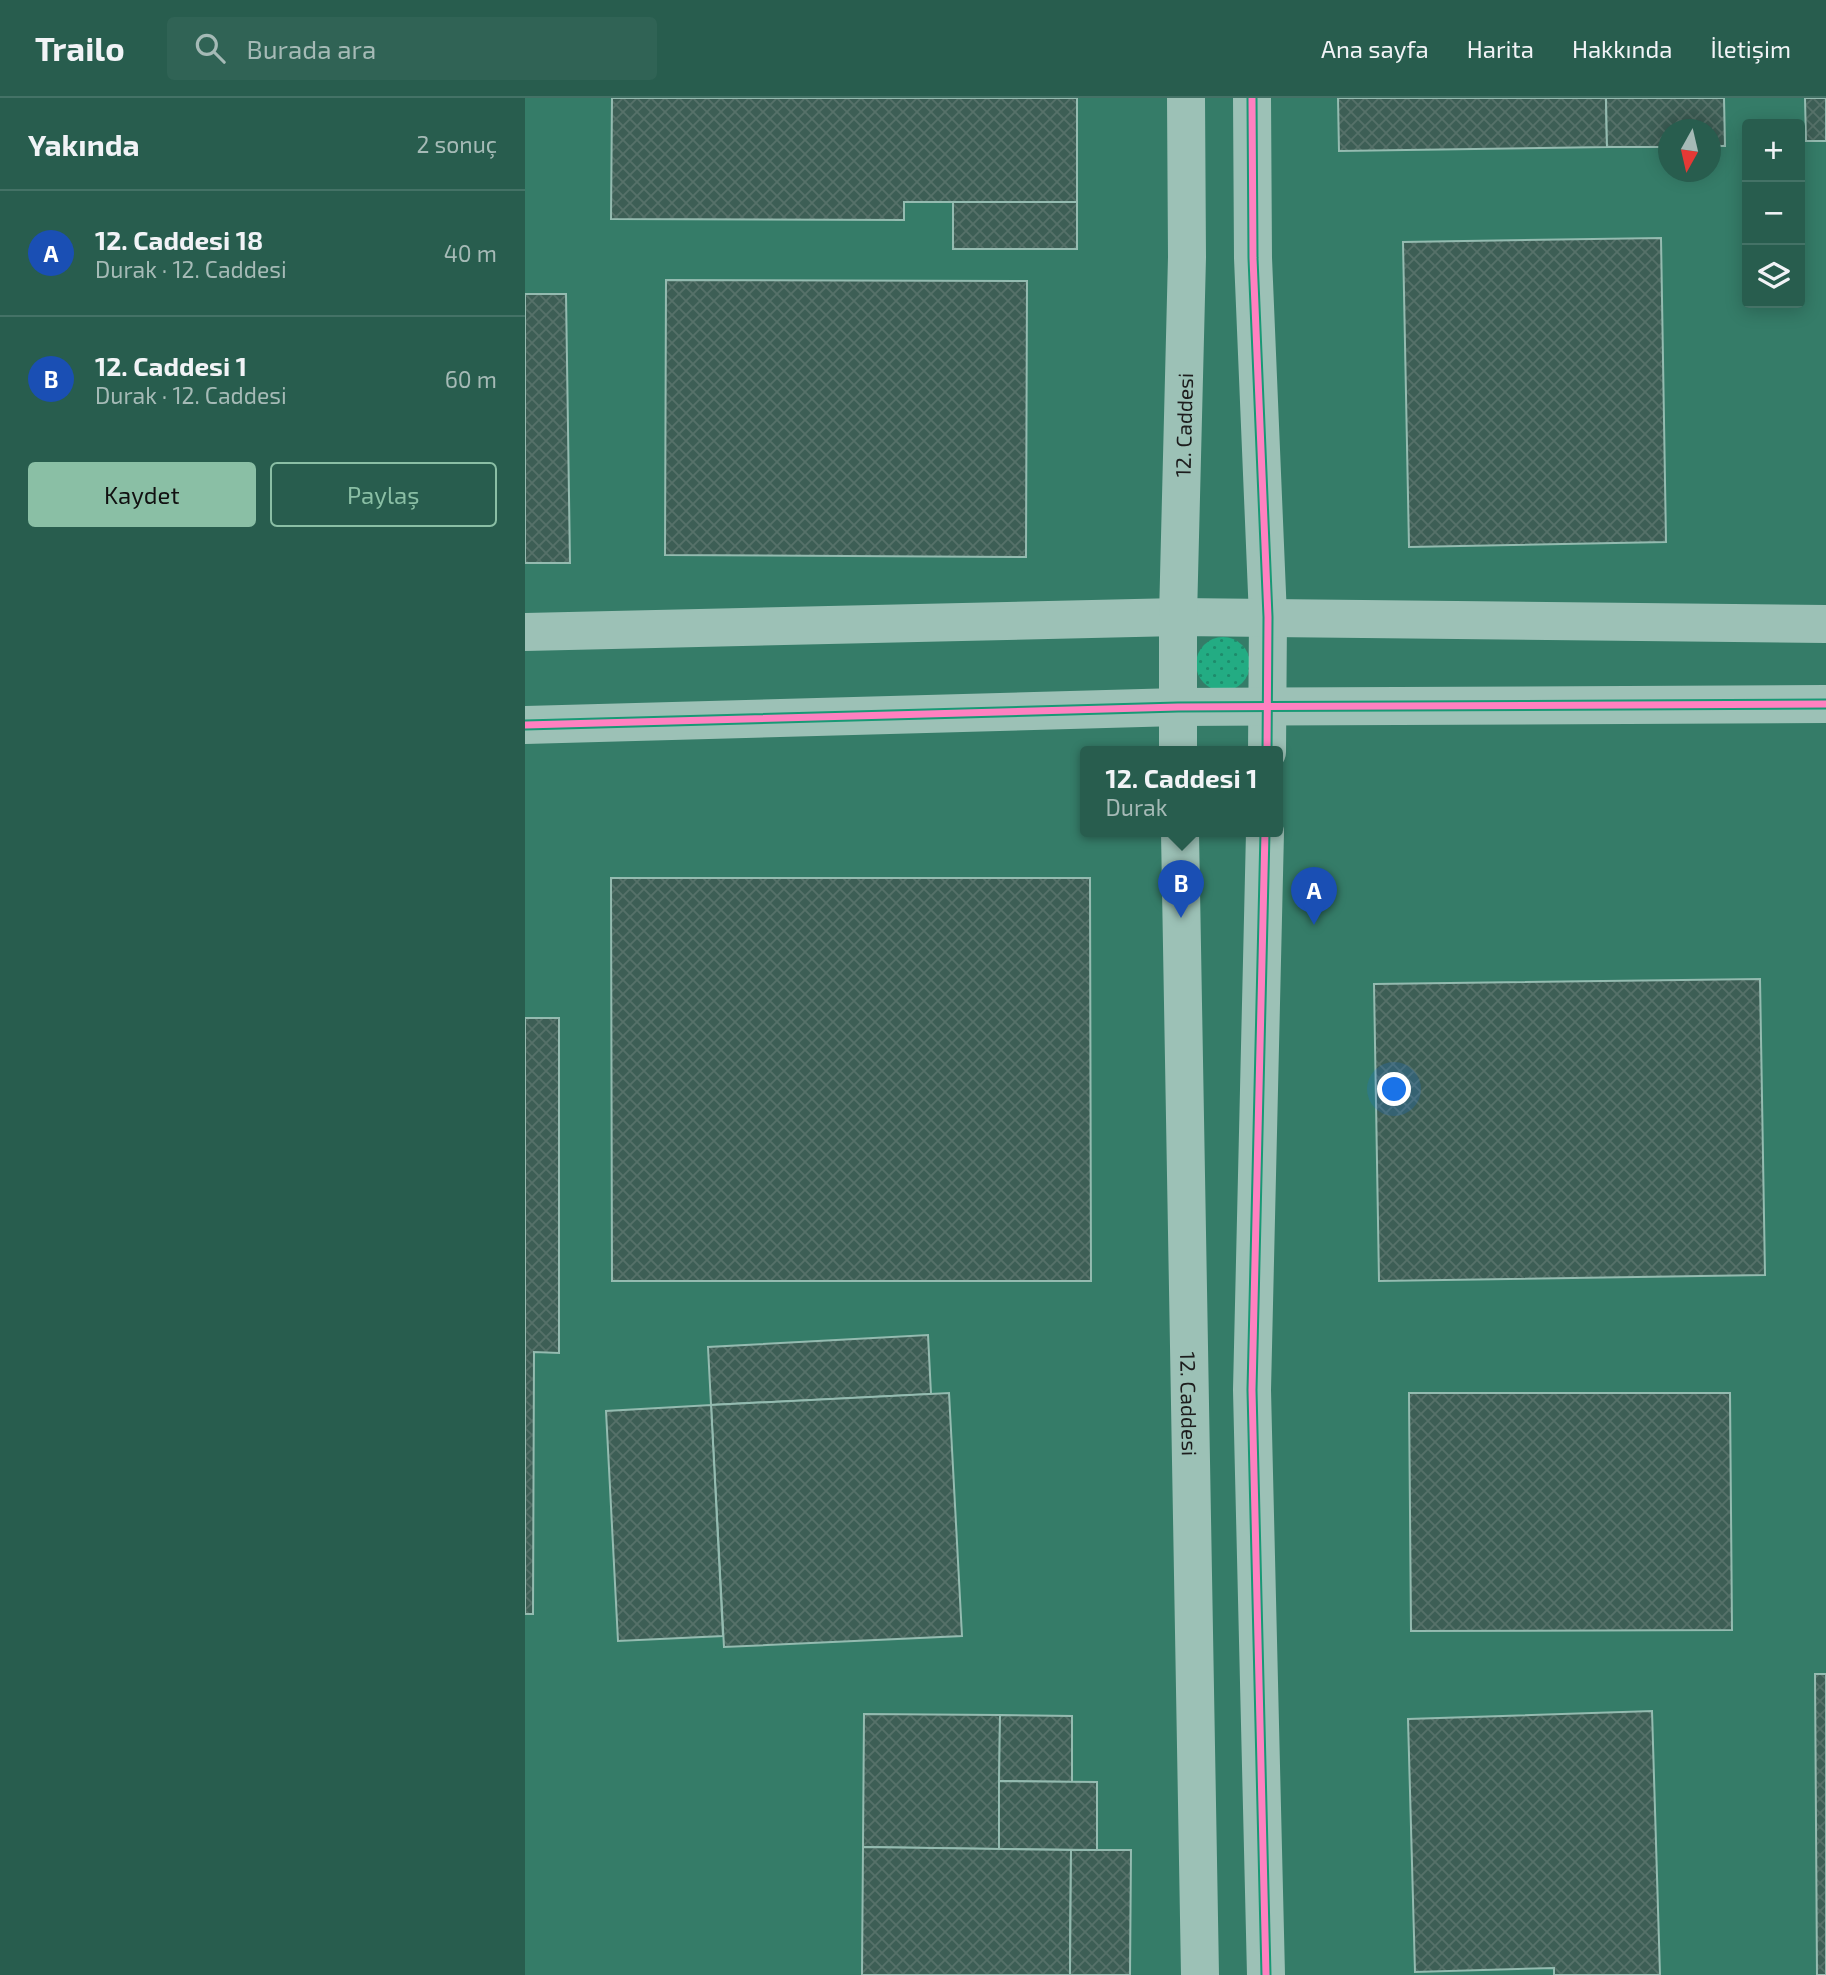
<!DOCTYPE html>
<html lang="tr">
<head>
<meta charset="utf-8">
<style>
	body { margin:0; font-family:"Exo 2",sans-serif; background:#306355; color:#f1f3f6 }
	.controls { position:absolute; right:21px; top:21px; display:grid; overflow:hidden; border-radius:7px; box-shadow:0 4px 18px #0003 }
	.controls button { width:63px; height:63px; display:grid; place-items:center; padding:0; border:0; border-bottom:2px solid #447266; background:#285d4e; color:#f1f3f6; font:35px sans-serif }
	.compass { position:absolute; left:1133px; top:21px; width:63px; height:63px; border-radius:50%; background:#285d4e; box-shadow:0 4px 18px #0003; rotate:188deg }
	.you { position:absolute; left:870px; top:992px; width:24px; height:24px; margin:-18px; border:5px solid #fff; border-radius:50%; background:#1a73e8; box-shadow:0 0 0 10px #1a73e833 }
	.badge { display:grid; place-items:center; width:46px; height:46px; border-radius:50%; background:#8abfa5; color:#fff; font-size:23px; font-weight:700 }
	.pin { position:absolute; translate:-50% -58px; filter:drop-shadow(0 2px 4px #0008) }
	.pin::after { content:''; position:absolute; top:37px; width:24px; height:21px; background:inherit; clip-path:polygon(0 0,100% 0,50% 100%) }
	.popup { position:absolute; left:555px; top:648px; width:203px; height:91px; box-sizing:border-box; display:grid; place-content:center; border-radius:7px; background:#285d4e; filter:drop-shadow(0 2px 5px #0005); font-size:23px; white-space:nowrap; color:#a5bab6 }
	.popup b { font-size:26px; color:#f1f3f6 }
	.popup::after { content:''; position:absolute; left:50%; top:100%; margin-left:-14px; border:14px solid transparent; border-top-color:#285d4e }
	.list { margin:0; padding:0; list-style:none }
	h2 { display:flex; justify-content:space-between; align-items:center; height:91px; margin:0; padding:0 28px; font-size:30px }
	h2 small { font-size:23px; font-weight:400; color:#a5bab6 }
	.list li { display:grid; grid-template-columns:46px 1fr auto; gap:21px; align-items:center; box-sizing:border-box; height:126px; padding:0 28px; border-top:2px solid #447266 }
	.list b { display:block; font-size:26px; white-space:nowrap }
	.list p { margin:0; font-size:23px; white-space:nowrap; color:#a5bab6 }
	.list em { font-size:23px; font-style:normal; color:#a5bab6 }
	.actions { display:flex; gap:14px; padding:21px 28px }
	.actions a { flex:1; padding:16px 0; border:2px solid #8abfa5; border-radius:7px; text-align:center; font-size:24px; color:#8abfa5 }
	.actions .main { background:#8abfa5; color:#111 }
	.icon { flex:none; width:38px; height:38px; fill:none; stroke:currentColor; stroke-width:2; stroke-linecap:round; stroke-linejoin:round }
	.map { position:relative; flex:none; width:1301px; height:1877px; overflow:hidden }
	header { display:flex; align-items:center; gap:42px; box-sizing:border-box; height:98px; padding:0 35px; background:#285d4e; border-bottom:2px solid #447266 }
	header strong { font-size:33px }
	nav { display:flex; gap:38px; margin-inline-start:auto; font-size:24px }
	.search { width:490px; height:63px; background:#306355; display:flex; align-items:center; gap:18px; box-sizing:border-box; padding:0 24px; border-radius:7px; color:#a5bab6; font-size:26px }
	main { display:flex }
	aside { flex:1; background:#285d4e }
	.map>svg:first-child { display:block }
</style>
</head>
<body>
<header>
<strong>Trailo</strong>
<div class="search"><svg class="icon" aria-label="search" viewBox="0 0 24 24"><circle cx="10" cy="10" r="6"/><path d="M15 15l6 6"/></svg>Burada ara</div>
<nav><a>Ana sayfa</a><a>Harita</a><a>Hakkında</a><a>İletişim</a></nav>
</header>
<main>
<aside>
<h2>Yakında<small>2 sonuç</small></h2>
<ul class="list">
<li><span class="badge" style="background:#1a4fb4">A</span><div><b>12. Caddesi 18</b><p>Durak · 12. Caddesi</p></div><em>40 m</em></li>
<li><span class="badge" style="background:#1a4fb4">B</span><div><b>12. Caddesi 1</b><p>Durak · 12. Caddesi</p></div><em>60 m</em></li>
</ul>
<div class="actions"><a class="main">Kaydet</a><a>Paylaş</a></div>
</aside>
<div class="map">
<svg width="1301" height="1877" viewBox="0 0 1301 1877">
	<defs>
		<pattern id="grass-dots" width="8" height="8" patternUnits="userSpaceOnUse" patternTransform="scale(1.75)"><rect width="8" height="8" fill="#23ac83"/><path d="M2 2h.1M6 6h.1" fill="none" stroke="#1e8b6b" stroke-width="1.8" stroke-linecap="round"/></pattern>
		<pattern id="building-cross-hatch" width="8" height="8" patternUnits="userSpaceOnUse" patternTransform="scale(1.75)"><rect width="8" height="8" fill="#3d5e55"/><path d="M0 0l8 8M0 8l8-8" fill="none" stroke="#567169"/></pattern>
	</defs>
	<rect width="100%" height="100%" fill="#357c68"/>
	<circle fill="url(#grass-dots)" cx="698" cy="566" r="27"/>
	<g fill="url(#building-cross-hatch)" stroke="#94bbb0" stroke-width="2">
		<path d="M87,0h465v104h-173v18l-293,-1z"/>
		<path d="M813,0h268l1,49 -268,4z"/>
		<path d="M1081,0h118l1,48h-15v-16h-42v17h-61z"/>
		<path d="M1280,0h21v43h-20z"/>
		<rect x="428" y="104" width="124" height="47"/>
		<path d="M1136,140l5,304 -257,5 -6,-305z"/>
		<path d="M141,182l361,1 -1,276 -361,-2z"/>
		<path d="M0,196h41l4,269h-45z"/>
		<path d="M86,780h479l1,403h-479z"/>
		<path d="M1235,881l5,296 -386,6 -5,-297z"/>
		<path d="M0,920h34v335l-25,-1 -1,262h-8z"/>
		<path d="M403,1237l3,59 -220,11 -3,-58z"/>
		<path d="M424,1295l13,243 -238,11 -13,-242z"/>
		<path d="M884,1295h321l2,237 -321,1z"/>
		<path d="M186,1307l12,231 -105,5 -12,-230z"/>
		<path d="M1290,1576h11v301h-9z"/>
		<path d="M1127,1613l8,264h-106v-7l-139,4 -7,-253z"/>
		<path d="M339,1616l136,1 -1,134 -136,-2z"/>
		<path d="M475,1617l72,1v66l-73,-1z"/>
		<path d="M474,1683l98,1v68l-98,-1z"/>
		<path d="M338,1749l208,3 -1,125h-208z"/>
		<path d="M546,1752h60l-1,125h-60z"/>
	</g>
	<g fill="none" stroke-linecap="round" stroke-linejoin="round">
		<g stroke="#9cc1b6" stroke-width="38">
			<path d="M727,0l1,160 15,359 -1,135"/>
			<path d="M0,534l653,-15 648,7"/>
			<path d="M0,627l653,-18 648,-3"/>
			<path id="s1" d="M653,654v-135l9,-360 -1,-159"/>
			<path id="s2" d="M655,734l20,1143"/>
			<path d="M740,734l-13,558 14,585"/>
		</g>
		<defs>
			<g id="cycleway">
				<path d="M727,0l1,160 15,359 -1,135"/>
				<path d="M0,627l653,-18 648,-3"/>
				<path d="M740,734l-13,558 14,585"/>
			</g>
		</defs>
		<use href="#cycleway" stroke="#189975" stroke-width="11"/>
		<use href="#cycleway" stroke="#ff80c0" stroke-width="7"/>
	</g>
	<g text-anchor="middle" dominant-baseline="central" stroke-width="7" stroke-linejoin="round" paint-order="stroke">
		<g font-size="21" fill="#1d1d1d" stroke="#189975">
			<text stroke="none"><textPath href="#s1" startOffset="327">12. Caddesi</textPath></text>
			<text stroke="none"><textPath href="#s2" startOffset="572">12. Caddesi</textPath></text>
		</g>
	</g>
</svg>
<div class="controls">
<button>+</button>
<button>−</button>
<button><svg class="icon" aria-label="layers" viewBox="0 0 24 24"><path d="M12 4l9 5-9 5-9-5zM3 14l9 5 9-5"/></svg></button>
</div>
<svg class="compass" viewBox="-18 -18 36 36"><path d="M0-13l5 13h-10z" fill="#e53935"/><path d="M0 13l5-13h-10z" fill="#a5bab6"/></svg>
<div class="you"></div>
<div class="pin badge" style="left:789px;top:827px;background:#1a4fb4">A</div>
<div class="pin badge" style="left:656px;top:820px;background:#1a4fb4">B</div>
<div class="popup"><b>12. Caddesi 1</b>Durak</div>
</div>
</main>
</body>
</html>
